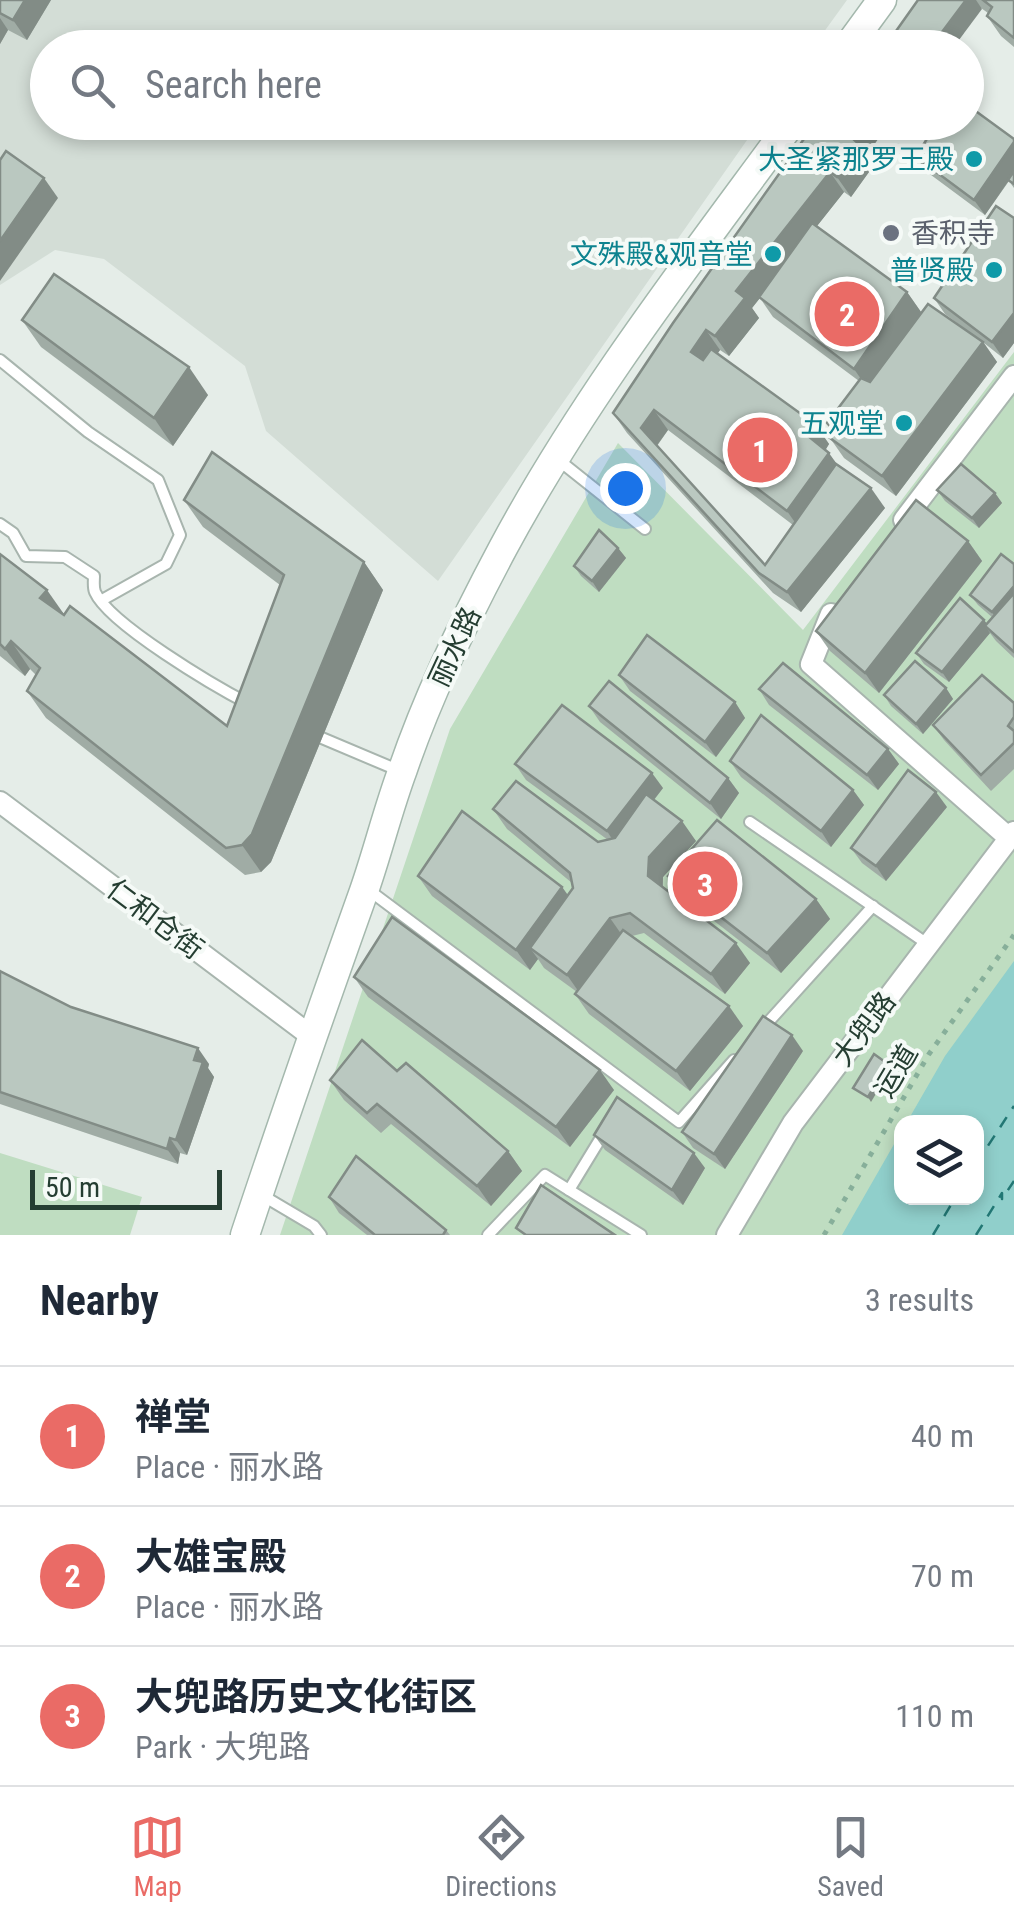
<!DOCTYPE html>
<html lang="en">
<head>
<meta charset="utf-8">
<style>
	body { margin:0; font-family:"Roboto Condensed","Noto Sans SC",sans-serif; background:#f6f6f7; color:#1f2937 }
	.controls { position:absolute; right:30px; bottom:30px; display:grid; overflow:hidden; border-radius:20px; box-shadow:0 5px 15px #0003 }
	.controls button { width:90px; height:90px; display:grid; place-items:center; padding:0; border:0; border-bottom:2px solid #e0e1e3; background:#fff; color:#1f2937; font:50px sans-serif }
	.scale { position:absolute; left:30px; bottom:25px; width:192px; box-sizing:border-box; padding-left:10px; border:5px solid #253e32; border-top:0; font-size:28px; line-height:35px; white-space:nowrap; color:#253e32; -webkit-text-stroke:8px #f5faf7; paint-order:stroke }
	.you { position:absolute; left:625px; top:488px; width:35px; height:35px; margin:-25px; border:8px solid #fff; border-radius:50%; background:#1a73e8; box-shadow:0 0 0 15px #1a73e833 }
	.badge { display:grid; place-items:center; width:65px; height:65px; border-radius:50%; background:#ea6b66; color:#fff; font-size:32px; font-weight:700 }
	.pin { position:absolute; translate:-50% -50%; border:5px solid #fff; box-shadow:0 2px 10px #0006 }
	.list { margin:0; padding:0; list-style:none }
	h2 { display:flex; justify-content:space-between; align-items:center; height:130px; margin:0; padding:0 40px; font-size:42px }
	h2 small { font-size:32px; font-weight:400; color:#747a83 }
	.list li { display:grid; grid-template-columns:65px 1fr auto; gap:30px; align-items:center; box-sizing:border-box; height:140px; padding:0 40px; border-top:2px solid #e0e1e3 }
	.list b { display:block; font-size:38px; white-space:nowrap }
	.list p { margin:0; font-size:32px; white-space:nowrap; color:#747a83 }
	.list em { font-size:32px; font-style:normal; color:#747a83 }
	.icon { flex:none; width:55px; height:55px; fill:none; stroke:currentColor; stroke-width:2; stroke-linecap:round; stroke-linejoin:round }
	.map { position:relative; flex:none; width:1014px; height:1235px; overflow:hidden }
	.search { position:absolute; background:#fff; box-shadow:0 5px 15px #0003; left:30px; right:30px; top:30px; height:110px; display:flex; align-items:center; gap:25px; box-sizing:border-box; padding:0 35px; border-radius:55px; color:#747a83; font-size:38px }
	.sheet { height:550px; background:#fff }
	nav { display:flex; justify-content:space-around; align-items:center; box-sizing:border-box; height:140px; border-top:2px solid #e0e1e3; background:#fff; font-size:28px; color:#747a83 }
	nav a { display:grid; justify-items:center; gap:5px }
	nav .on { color:#ea6b66 }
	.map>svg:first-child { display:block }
</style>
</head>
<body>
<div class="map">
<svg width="1014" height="1235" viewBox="0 0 1014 1235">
	<rect width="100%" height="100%" fill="#e5ede8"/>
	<path fill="#d3ddd6" d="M4,0h843l-34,47 -765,1v74l711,1 -321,458 -172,-150 -21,-65 -141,-107 -49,-9 -55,35v-279z"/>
	<g fill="#bfddc1">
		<path d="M1014,352v633l-93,137h-19l-1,34 -45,79h-576l170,-506 168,-286 185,187z"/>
		<path d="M0,1153l142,44 -12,38h-130z"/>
	</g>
	<path fill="#90cfcb" d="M1014,961v274h-172l59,-103 1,66h74v-76h-69l38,-66z"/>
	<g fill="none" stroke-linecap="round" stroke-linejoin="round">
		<g stroke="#227774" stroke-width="2.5" stroke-dasharray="12 10" stroke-linecap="butt">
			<path d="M976,1164l38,-58"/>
			<path d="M933,1235l22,-37"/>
			<path d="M976,1235l26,-42v6l12,-18"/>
		</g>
		<defs>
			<g id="lane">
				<path d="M0,360l88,72 70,48 22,55 -14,29 -64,36"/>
				<path d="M556,458l89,71"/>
				<path d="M0,524l13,9 13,23 39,1 29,19c0,5 -1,11 1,16 14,32 121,95 154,112"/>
				<path d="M310,733l90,38"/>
				<path d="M750,822l179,123"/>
				<path d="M366,888l313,234 55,-62"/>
				<path d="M762,1029l111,-123"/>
				<path d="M569,1190l36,-59"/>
				<path d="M260,1194l54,32 7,9"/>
				<path d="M488,1235l57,-60 96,60"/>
			</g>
			<g id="street">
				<path d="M904,520l110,-144"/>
				<path d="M831,614l-20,50 198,174"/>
				<path d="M0,802l311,234"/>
				<path d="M727,1235l66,-112 221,-291"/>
			</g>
			<g id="secondary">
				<path d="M847,48l35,-48"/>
				<path d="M245,1235c38,-115 78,-229 119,-344 14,-40 24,-82 39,-122 26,-76 62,-150 100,-221 81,-151 188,-288 289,-426"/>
			</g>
		</defs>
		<use href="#lane" stroke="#a8b5ae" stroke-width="14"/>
		<use href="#street" stroke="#a8b5ae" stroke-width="24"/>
		<use href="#secondary" stroke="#a4b8ad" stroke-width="31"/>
		<path stroke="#87af9a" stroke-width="5" stroke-dasharray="5 8" stroke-linecap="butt" d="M824,1235l105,-181 85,-119"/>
		<use href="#lane" stroke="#fff" stroke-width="10"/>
		<use href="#street" stroke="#fff" stroke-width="20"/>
		<use href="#secondary" stroke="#fff" stroke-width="28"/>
	</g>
	<g fill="#a0aca5" fill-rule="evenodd">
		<path d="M0,0h51l-24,40 -19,-10 -8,14z"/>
		<path d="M918,0h96v47l-13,-11 -14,-20 1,-3 -7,-5 -28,40h-69z"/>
		<path d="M816,122l51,33 7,10 -23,32 -7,-5 -27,34 90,66 14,20 56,26 -32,-24 -11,-16 80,-80v125l-11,15 -19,-15 13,19 -101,134 -52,-38 -14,-20 4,-5 -7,-10 32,-42 -86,-64 -13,-19 -8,10 7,10 -30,38 -9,-6 -3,4 98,70 14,20 -4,6 13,15 47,43 -84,104 -28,-19 -146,-160 -14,-20zM668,430l125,95 -28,40 -108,-119z"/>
		<path d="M1014,139v49l-5,-7 -24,34 -58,-43 -11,-15z"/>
		<path d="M22,320l186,75 -35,51 -132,-99z"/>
		<path d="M937,490l58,3 7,10 -23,25 -34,-27z"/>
		<path d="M184,500l180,62 19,28 -112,272 -10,10 -16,3 -199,-157 -19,-27 9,-16 -6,-6 -5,7 -25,-20v-102l64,61 163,111 53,-141 -77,-58z"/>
		<path d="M968,541l14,20 -103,132 -49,-42 -14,-20z"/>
		<path d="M618,548l8,10 -27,34 -18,-16 -7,-10z"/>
		<path d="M1014,564v94l-18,-17 -6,-8 -41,49 -25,-18 -8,-11 71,-29 6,-6 -15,-13 -8,-10z"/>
		<path d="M619,675l116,27 10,16 -29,39 -86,-66z"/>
		<path d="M946,688l7,11 -30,35 -32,-28 -7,-11z"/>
		<path d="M759,689l129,60 11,15 -21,26 -109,-85z"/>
		<path d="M1014,703v66l-23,22 -47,-51 -11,-15z"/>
		<path d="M589,706l139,72 11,15 -18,26 -121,-97z"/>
		<path d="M730,761l123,29 11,15 -33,42 -90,-70z"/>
		<path d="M515,764l148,24 -9,12 42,41 -33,36v10l87,76 -25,31 -81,-61 -12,3 111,90 -53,65 -101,-77 -14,-20 2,-2 -33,-24 -6,-9 -8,11 -98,-74 -14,-20 144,11 6,8 5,-7 -1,-5 -65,-54 -14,-20 105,33 10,-2 -82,-60z"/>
		<path d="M947,807l-61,74 -24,-18 -11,-15z"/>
		<path d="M668,876l148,23 14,20 -49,54 -99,-77z"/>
		<path d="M0,971l71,36 138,57 -1,4 6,9 -27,78 -7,-2 -2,11 -178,-60z"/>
		<path d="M354,977l260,113 -44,57 -202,-150z"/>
		<path d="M803,1051l-78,118 -32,-21 -11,-16z"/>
		<path d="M397,1071l111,80 14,20 -31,35 -100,-82 -10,9 -37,-33 -14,-20z"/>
		<path d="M594,1135l111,33 -22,37 -78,-55z"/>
		<path d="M329,1197l117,33 4,5h-83l-28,-22z"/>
	</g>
	<g fill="#828c86">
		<path d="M25,0h26l-24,40 -14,-20z"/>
		<path d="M966,0h10l6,9 -29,39h-23z"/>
		<path d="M0,18l8,12 -8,14z"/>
		<path d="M862,122h28l-23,33 7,10 -23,32 -14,-20 14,-40z"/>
		<path d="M1014,142v31l-29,42 -11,-15z"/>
		<path d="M830,172l14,20 -92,116 7,10 -30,38 -14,-20 21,-45z"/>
		<path d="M44,178l14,20 -58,83v-40z"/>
		<path d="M907,292l14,20 -53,77 -14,-20z"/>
		<path d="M1014,313v30l-11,15 -11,-16z"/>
		<path d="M706,330l14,20 -15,22 -14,-20z"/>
		<path d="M983,342l14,20 -101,134 -14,-20z"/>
		<path d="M189,367l19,28 -35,51 -19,-28z"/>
		<path d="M654,410l14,20 -13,18 -14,-20z"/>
		<path d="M815,424l14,20 -7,12 -14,-20z"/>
		<path d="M829,453l14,20 -42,58 -14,-20z"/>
		<path d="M871,488l14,20 -84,104 -14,-20z"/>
		<path d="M995,493l7,10 -23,25 -7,-10z"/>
		<path d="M968,541l14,20 -103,132 -14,-20z"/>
		<path d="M618,548l8,10 -27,34 -7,-11z"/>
		<path d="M364,562l19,28 -112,272 -10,10 -19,-27z"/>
		<path d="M1014,586v19l-15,18 -7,-11z"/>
		<path d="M47,590l19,27 -26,-19z"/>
		<path d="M984,620l8,10 -7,-4 5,7 -41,49 -7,-10z"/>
		<path d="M11,641l19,28 -5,7 -20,-27z"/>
		<path d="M946,688l7,11 -30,35 -7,-10z"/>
		<path d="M735,702l10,16 -29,39 -11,-15z"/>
		<path d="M888,749l11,15 -21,26 -11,-15z"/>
		<path d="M652,773l11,15 -46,59 -10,-16z"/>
		<path d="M728,778l11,15 -18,26 -11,-16z"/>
		<path d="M853,790l11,15 -33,42 -10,-16z"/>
		<path d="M936,792l11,15 -61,74 -10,-15z"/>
		<path d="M682,821l14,20 -33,36 -1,19 -14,-20 1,-19z"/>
		<path d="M562,887l14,20 -46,41 8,11 -8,11 -14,-20z"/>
		<path d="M816,899l14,20 -49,54 -14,-20z"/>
		<path d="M610,918l14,20 -43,57 -14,-20z"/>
		<path d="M736,943l14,20 -25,31 -14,-20z"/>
		<path d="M729,1006l14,20 -53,65 -14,-20z"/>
		<path d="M792,1035l11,16 -78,118 -11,-15z"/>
		<path d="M198,1048l11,16 -1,4 6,9 -27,78 -11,-15z"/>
		<path d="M888,1064l3,5 -20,33 -3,-5z"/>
		<path d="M600,1070l14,20 -44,57 -14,-20z"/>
		<path d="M170,1138l10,15 -2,11 -11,-15z"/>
		<path d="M508,1151l14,20 -31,35 -14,-20z"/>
		<path d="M694,1153l11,15 -22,37 -11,-15z"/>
	</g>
	<g fill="#bac8c0" stroke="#828c86" stroke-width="2.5">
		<path d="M0,0h25l-12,20 -13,-7z"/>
		<path d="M918,0h48l-36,48h-46z"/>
		<path d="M983,0h31v38l-27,-22 5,-9z"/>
		<path d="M966,104l48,35v3l-40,58 -58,-43 21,-35h29z"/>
		<path d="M816,122h46l-11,15 9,8 -23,32 -7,-5 -94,119 9,7 -30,38 -9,-6 -15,22 12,8 8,-11 104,75 -7,12 21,17 -42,58 -133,-101 -13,18 124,137 71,-101 35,24 -84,104 -28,-19 -146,-160 60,-90z"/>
		<path d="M6,151l38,27 -44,63v-81z"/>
		<path d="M1014,171v13l-6,-4z"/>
		<path d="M996,206l18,12v95l-22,29 -58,-44z"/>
		<path d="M812,223l95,69 -53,77 -95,-72z"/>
		<path d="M54,274l135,93 -35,51 -132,-98z"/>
		<path d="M928,304l55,38 -101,134 -52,-38 5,-6 -8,-9 34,-45 9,4z"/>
		<path d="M212,452l152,110 -112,272 -10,11 -16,3 -199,-157 13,-23 -29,-27 -6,8 -5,-5v-90l47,36 -7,8 24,17 6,-9 157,120 57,-151 -100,-75z"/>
		<path d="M961,464l34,29 -23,25 -35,-28z"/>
		<path d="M916,500l52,41 -103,132 -49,-42z"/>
		<path d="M599,530l19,18 -26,33 -18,-15z"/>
		<path d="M1001,554l13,10v22l-22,26 -22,-17z"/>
		<path d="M1014,593v59l-29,-26z"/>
		<path d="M960,598l24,22 -42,52 -26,-19z"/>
		<path d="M647,635l88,67 -30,40 -86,-67z"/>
		<path d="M915,661l31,27 -30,36 -32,-29z"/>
		<path d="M783,663l105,86 -21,26 -108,-86z"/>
		<path d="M982,675l32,28v14l-6,9 6,5v12l-33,32 -48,-50z"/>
		<path d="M609,681l119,97 -18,25 -121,-97z"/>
		<path d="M562,705l90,68 -45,58 -92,-67z"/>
		<path d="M761,715l92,75 -32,41 -91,-70z"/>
		<path d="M908,770l28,22 -60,74 -25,-18z"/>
		<path d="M516,781l82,61 17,-4 31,-44 36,27 -33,36 -1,19 88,67 -25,31 -81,-61 -20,5 -43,57 -37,-27 43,-60 -3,-15 -77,-64z"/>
		<path d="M462,811l100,76 -46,63 -98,-74z"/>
		<path d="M717,820l99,79 -49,54 -99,-77z"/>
		<path d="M392,917l208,153 -44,57 -202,-150z"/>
		<path d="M623,930l106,76 -53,65 -101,-77z"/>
		<path d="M0,971l71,36 127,41 -4,12 9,2 -27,78 -6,-2 -3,11 -167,-57z"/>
		<path d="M763,1016l29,19 -78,119 -32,-22z"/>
		<path d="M362,1040l35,31 9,-8 102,88 -31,35 -100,-82 -10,9 -37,-33z"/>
		<path d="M874,1054l14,10 -20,33 -15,-9z"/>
		<path d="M617,1097l77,56 -22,37 -78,-55z"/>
		<path d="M356,1156l90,74 -3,5h-68l-46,-38z"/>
		<path d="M541,1185l74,50h-89l-10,-7z"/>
	</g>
	<g fill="#0f9aa8" stroke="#f5faf7" stroke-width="4">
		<circle cx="974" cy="159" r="10"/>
		<circle cx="773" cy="254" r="10"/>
		<circle cx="994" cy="270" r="10"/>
		<circle cx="904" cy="423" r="10"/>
	</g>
	<circle fill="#6b7280" stroke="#f5faf7" stroke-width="4" cx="891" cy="233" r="10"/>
	<g text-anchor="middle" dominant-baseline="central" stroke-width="8" stroke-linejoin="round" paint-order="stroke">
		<g font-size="28" fill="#0d838f" stroke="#f5faf7" text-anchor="end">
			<text x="954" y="159">大圣紧那罗王殿</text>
			<text x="753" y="254">文殊殿&amp;观音堂</text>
			<text x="974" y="270">普贤殿</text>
			<text x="884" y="423">五观堂</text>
		</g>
		<g font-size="28" fill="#5b616d" stroke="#f5faf7" text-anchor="start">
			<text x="911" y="233">香积寺</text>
		</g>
		<g font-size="28" fill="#253e32" stroke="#f5faf7">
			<text transform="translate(455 647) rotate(-65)">丽水路</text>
			<text transform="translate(155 919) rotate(37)">仁和仓街</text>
			<text transform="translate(864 1029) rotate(-53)">大兜路</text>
			<text transform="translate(896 1071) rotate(-59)">运道</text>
		</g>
	</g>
</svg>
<div class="controls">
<button><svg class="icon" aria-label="layers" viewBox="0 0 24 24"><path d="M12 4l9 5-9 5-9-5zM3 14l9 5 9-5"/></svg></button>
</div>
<div class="scale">50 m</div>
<div class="you"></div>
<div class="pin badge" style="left:760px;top:450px">1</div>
<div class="pin badge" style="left:847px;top:314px">2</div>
<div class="pin badge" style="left:705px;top:884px">3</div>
<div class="search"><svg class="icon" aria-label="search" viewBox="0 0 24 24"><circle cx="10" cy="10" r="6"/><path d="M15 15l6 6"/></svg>Search here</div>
</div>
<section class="sheet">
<h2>Nearby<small>3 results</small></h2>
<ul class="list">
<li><span class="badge">1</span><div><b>禅堂</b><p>Place · 丽水路</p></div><em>40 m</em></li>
<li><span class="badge">2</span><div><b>大雄宝殿</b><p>Place · 丽水路</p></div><em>70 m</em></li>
<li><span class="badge">3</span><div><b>大兜路历史文化街区</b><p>Park · 大兜路</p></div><em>110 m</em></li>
</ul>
</section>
<nav>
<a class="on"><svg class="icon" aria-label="map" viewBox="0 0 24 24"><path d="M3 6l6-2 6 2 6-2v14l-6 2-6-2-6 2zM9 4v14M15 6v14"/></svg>Map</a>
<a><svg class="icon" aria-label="directions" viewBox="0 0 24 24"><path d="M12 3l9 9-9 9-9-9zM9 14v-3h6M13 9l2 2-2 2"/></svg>Directions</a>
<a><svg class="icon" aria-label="saved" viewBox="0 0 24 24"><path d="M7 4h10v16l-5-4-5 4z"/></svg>Saved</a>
</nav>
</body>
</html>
